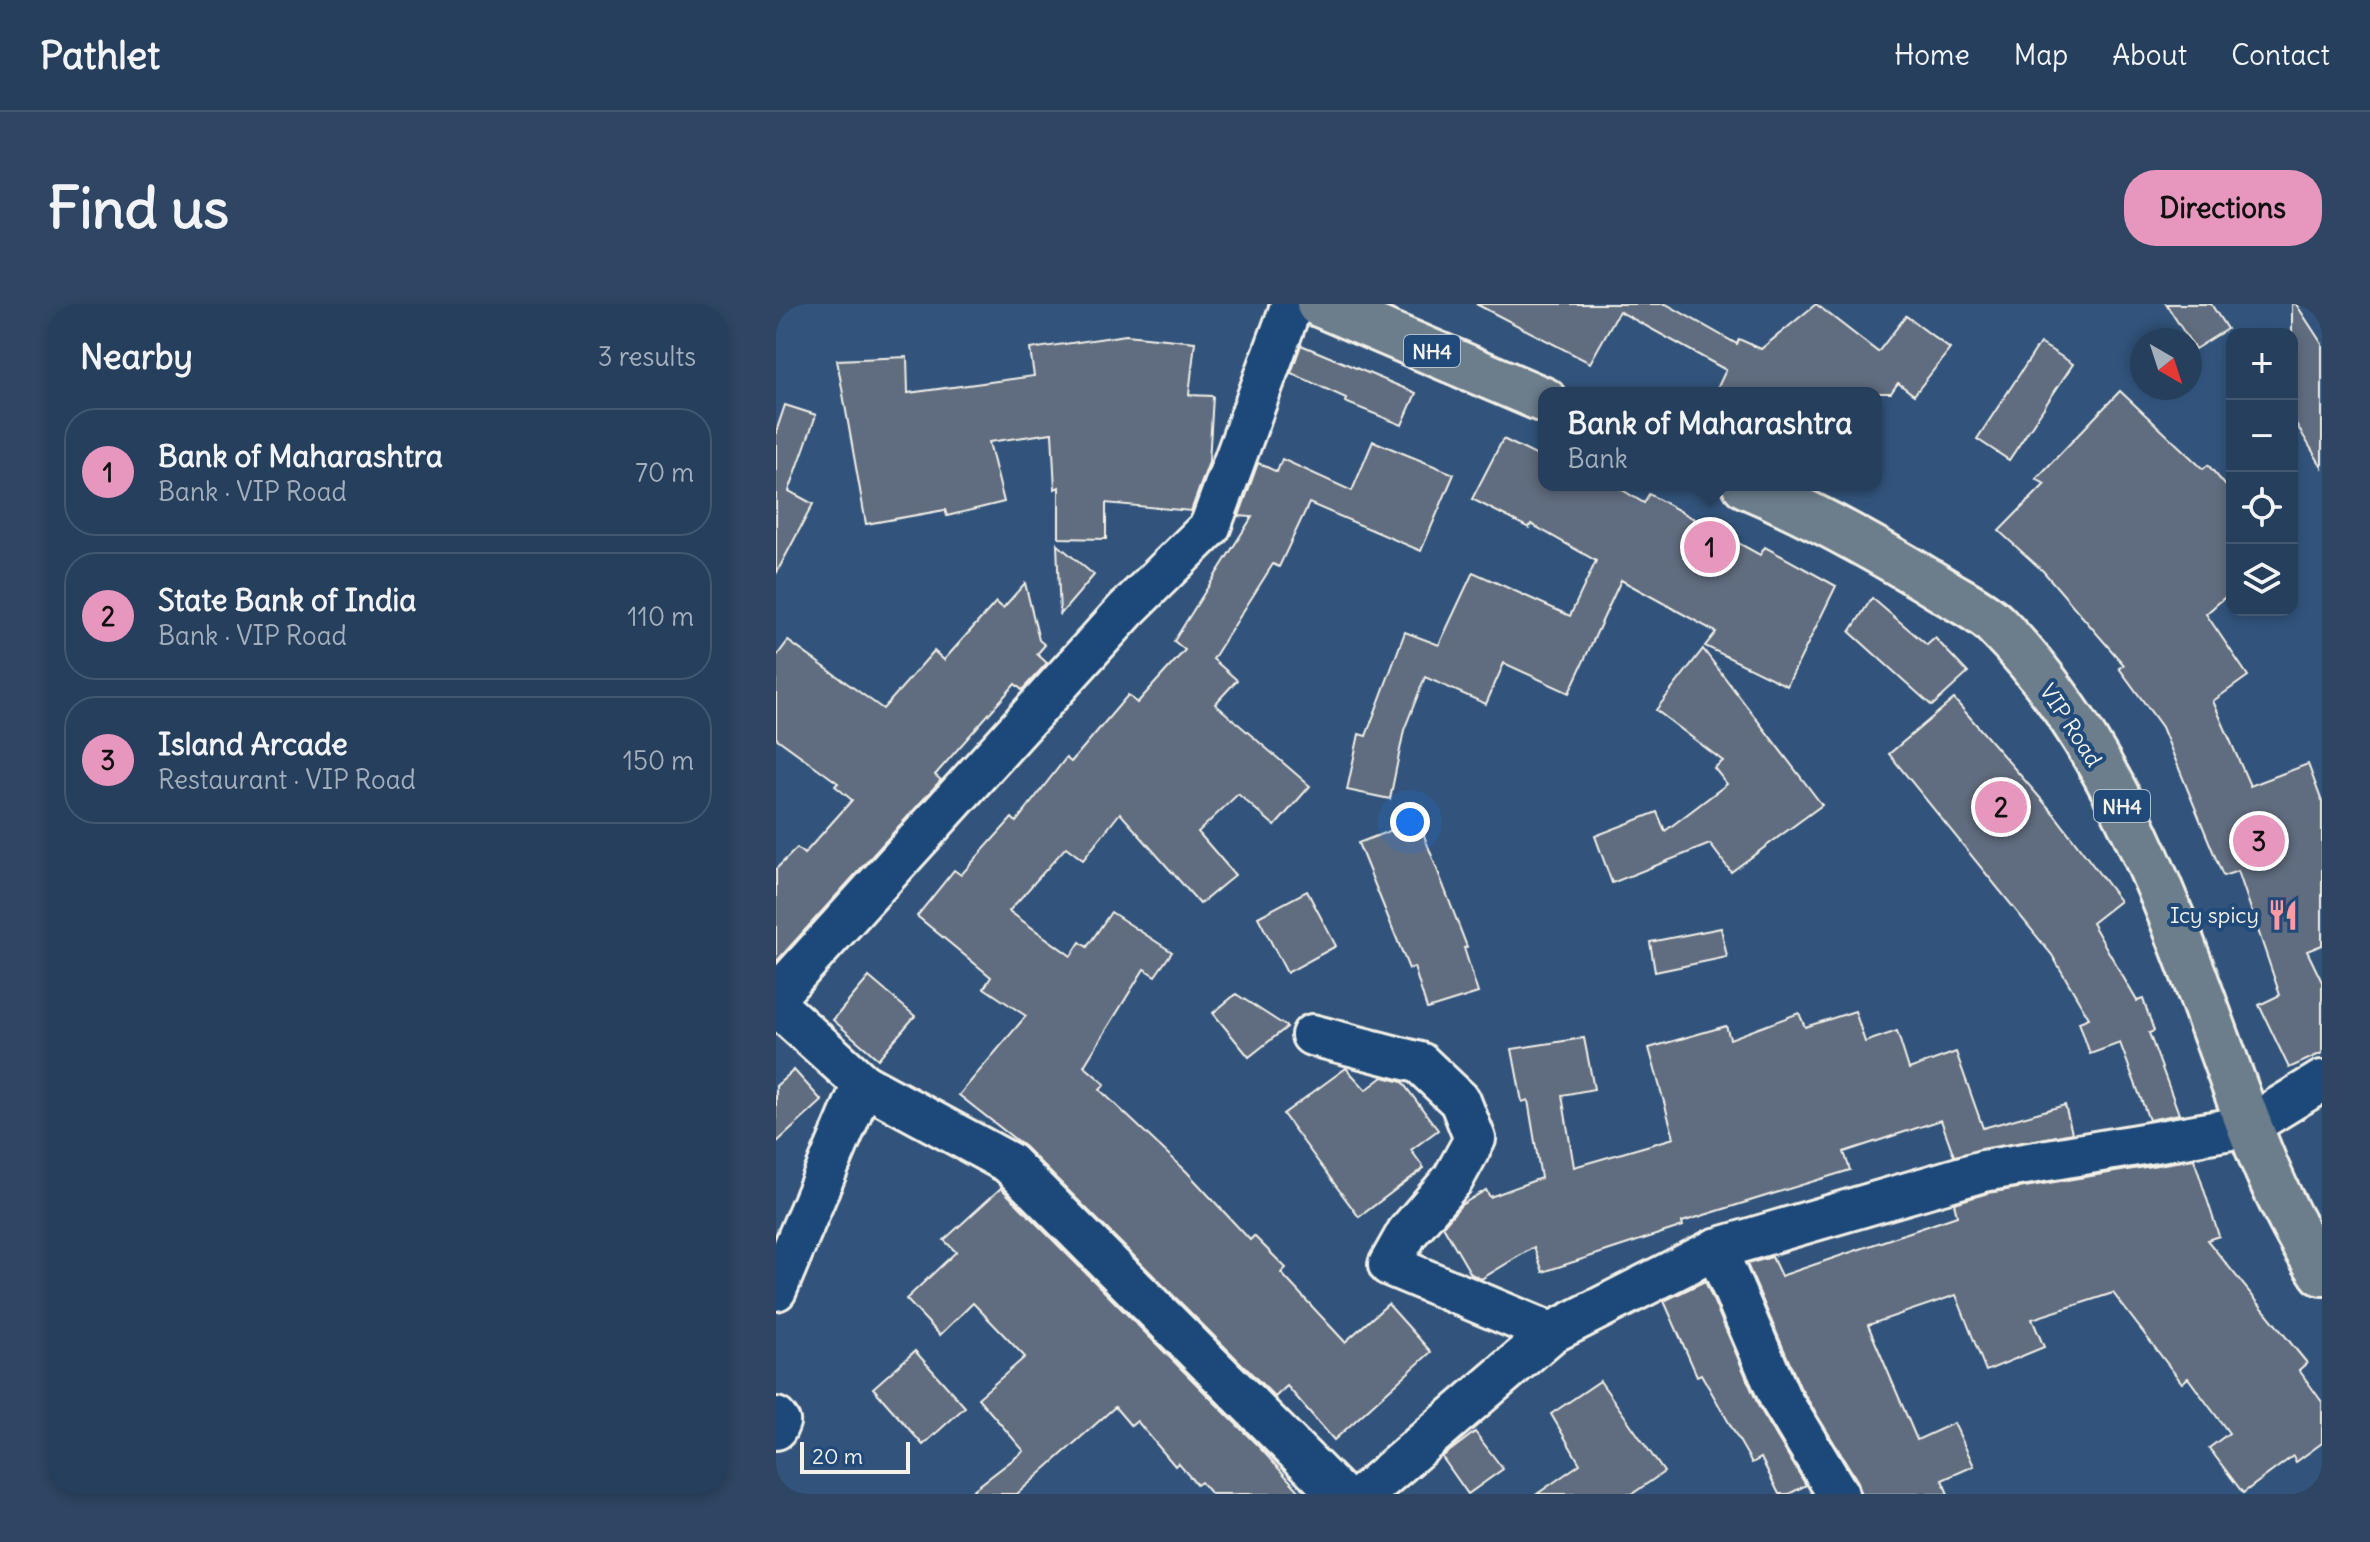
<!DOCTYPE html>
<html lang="en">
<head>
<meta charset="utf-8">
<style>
	body { margin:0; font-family:Delius,sans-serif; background:#2e4663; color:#f1f3f6 }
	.controls { position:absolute; right:24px; top:24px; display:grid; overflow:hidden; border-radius:16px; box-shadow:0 4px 12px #0003 }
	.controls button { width:72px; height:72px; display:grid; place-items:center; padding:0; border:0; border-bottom:2px solid #425872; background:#263f5d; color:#f1f3f6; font:40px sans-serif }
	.compass { position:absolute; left:1354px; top:24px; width:72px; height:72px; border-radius:50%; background:#263f5d; box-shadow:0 4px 12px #0003; rotate:141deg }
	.scale { position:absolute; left:24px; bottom:20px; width:110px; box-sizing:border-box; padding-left:8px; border:4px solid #f4f1e8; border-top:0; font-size:22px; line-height:28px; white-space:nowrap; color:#f4f1e8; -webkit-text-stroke:6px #1f4a7a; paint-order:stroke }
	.you { position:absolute; left:634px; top:518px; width:28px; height:28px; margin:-20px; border:6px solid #fff; border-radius:50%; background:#1a73e8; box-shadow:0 0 0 12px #1a73e833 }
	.badge { display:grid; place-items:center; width:52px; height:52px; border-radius:50%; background:#e797bd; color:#111; font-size:26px; font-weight:700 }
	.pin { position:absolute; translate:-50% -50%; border:4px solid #fff; box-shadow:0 2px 8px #0006 }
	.popup { position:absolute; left:762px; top:83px; width:344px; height:104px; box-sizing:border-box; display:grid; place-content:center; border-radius:16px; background:#263f5d; filter:drop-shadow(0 2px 6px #0005); font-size:26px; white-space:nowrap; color:#a4afbc }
	.popup b { font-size:30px; color:#f1f3f6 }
	.popup::after { content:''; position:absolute; left:50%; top:100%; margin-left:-16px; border:16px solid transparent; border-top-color:#263f5d }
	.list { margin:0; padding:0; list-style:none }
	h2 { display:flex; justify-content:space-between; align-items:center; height:104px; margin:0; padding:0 32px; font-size:34px }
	h2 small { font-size:26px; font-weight:400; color:#a4afbc }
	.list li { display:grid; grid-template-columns:52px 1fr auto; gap:24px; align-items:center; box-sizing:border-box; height:128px; margin:0 16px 16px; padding:0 16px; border:2px solid #425872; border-radius:32px }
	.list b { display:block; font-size:30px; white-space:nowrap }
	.list p { margin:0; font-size:26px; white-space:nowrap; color:#a4afbc }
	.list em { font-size:26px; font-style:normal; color:#a4afbc }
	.icon { flex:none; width:44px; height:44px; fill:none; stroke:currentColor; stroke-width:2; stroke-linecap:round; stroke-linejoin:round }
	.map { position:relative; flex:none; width:1546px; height:1190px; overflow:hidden; border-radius:32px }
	header { display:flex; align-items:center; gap:48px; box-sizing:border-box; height:112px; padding:0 40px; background:#263f5d; border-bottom:2px solid #425872 }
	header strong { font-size:38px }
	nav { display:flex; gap:44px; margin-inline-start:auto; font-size:28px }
	.intro { display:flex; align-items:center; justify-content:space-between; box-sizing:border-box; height:192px; padding:0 48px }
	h1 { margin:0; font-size:56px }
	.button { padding:20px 36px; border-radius:32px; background:#e797bd; color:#111; font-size:28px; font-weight:700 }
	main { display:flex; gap:48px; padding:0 48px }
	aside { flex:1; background:#263f5d; border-radius:32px; box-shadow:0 4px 12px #0003 }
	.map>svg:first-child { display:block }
</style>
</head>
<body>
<header>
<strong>Pathlet</strong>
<nav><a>Home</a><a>Map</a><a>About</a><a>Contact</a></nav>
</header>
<div class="intro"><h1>Find us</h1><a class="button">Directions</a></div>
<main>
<aside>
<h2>Nearby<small>3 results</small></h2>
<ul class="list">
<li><span class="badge">1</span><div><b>Bank of Maharashtra</b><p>Bank · VIP Road</p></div><em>70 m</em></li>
<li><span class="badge">2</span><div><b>State Bank of India</b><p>Bank · VIP Road</p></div><em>110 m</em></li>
<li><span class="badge">3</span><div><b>Island Arcade</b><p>Restaurant · VIP Road</p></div><em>150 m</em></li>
</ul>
</aside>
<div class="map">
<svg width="1546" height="1190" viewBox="0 0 1546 1190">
	<rect width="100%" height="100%" fill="#32547c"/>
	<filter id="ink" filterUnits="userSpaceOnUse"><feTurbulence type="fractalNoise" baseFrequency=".0125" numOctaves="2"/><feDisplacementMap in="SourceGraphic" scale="16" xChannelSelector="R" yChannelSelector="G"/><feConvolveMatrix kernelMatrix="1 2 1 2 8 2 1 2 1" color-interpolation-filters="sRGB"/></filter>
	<g filter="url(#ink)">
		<g fill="#606c7f" stroke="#f4f1e8" stroke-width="2">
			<path d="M700,0h190l71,40 2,-5 22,10 55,-45 62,48 28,-36 44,33 -36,46 -16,-12 -7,10h-176l11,-23 -107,-59 -29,52z"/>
			<path d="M1390,0h45l16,25 -32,20z"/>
			<path d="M1516,0h4l26,40v123l-30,-50z"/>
			<path d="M350,31l69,7 -6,53 24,1 -4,66 -18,49 -85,-8v36l-47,-1v-51l-4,2 -3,-56 -63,9 15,60 -57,14 -2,-6 -79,14 -29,-164 70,-3 1,36 126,-17 -4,-27z"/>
			<path d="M1264,39l33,21 -64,96 -32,-21z"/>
			<path d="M525,41l115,48 -14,32 -57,-23 1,-4 -55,-25z"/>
			<path d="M1344,87l83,78 5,-4 24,28v98l-26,23 42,62 -35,25 37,85 58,-22 14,38v143l-15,6 15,31v71l-33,15 -30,-63 21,-10 -42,-124 -15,5 -61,-149 -43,-59 5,-3 -81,-94 -44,-40 46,-47 -9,-5z"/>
			<path d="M9,101l31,10 -27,76 24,13 -37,70v-142z"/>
			<path d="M727,135l41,20v26h70l30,18 5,-9 111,61 5,-8 71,39 -49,100 -82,-40 11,-14 -95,-52 -52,113 -65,-30 -18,41 -61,-27 -21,53 -14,69 -43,-9 12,-56 7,2 39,-104 34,13 34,-73 97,44 26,-55 -65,-37 -2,4 -57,-29z"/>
			<path d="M597,137l81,33 -33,77 -112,-48 -30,64 -6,-3 -60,95 24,21 -22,24 95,82 -35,40 -37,-32 -40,38 37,43 -35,29 -80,-91 -37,47 -17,-13 -57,64 62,45 9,-14 7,5 24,-35 61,40 -17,24 -11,-7 -60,97 21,18 -5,6 86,81 64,69 4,-4 32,32 -5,5 64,69 43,-38 43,48 -97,88 -47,-54 -12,11 -250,-250 -66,-52 67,-79 -42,-28 7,-11 -74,-61 37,-46 7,5 51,-57 4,4 50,-64 5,4 57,-67 9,8 48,-53 -11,-9 78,-124 -13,-1 19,-53 19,9 5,-13 70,32z"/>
			<path d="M281,240l37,31 -34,40z"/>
			<path d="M249,279l14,57 6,5 -8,9 10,9 -25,27 -7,-6 -80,91 6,5 -165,182v-93l21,-21 7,6 48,-54 -17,-14 3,-3 -62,-45v-81l12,-16 95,68 51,-58 10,9 52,-58 7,6z"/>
			<path d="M1096,294l55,47 8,-7 33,35 -36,33 -82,-74z"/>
			<path d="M927,345l119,156 -91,67 -21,-28 -98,39 -17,-47 62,-24 8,19 62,-47 -13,-16 9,-7 -67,-51z"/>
			<path d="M1178,395l100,115 66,87 -28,22 45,78 6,-2 11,32 -5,2 30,81 -30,6 -29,-77 -30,11 -11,-32 10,-4 -37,-63 -163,-201z"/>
			<path d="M642,516l49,127 -3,1 14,45 -51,16 -13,-42 -5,2 -51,-126z"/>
			<path d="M531,587l29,55 -49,27 -29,-56z"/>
			<path d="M945,624l6,29 -72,15 -5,-30z"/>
			<path d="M93,673l46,39 -37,43 -45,-39z"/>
			<path d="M460,690l51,33 -38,30 -36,-44z"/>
			<path d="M1079,707l10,31 32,-11 12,38 47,-17 27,76 82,-23 7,28 -118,23 -13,-36 -97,32 6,18 -168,52 1,4 -140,46 -9,-25 -53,32 -10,-5 -28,-48 18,-21 25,-15 4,7 51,-19 -13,-78 -6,2 -10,-53 72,-11 10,51 -32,6 12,72 100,-29 -25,-90 77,-22 4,13 69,-26 6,14z"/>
			<path d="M570,764l20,22 17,-13 19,5 36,48 -27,20 13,18 -65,49 -76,-103z"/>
			<path d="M18,766l28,31 -46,42v-57z"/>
			<path d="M1418,855l25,77 -12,4 100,123 -8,7 23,32v41l-26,19 -3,-6 -50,37 -34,-45 20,-15 -41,-55 -6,5 -69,-90 -81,26 12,28 -58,24 -30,-76 -88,30 49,115 37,-17 20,43 -32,14 6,14h-87l-3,-12 -58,-95 -53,-123 25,-7 9,19 176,-60 -3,-13 34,-10z"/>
			<path d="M225,884l258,259 43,47h-91l-10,-12 -4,3 -19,-22 -3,3 -38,-45 -6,5 -16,-19 -98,87h-49l56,-43 -46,-53 47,-41 -52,-54 -33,32 -34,-36 50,-47 -12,-12z"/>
			<path d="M929,977l54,126 47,78 -17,9h-10l-18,-36 -9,5 -51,-89 -4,2 -33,-75z"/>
			<path d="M139,1047l50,56 -42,38 -50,-57z"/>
			<path d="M824,1077l64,91 -32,22h-95l43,-30 -29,-50z"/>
			<path d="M699,1128l28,37 -35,25 -26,-37z"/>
		</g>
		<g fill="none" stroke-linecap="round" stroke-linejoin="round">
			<defs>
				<g id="minor">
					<path d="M0,692l350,-386 84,-83 82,-223"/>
					<path d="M0,701l87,79 -87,206"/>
					<path d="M536,731l108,28 40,38 15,38 -22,40 -46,54 -18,32 162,68"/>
					<path d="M87,780l146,79 330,331"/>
					<path d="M940,945l64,149 58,96"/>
					<path d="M0,1114l3,4 -3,7"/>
					<path d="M588,1190l187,-161 165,-84 267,-78 266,-45 73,-45"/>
				</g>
				<g id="trunk">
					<path d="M543,0l225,96"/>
					<path d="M969,181c69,29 135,66 198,105 16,10 37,20 51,33 108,107 165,256 216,396 32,86 60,177 112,254"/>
				</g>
			</defs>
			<use href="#minor" stroke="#f4f1e8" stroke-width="46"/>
			<use href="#trunk" stroke="#f4f1e8" stroke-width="50"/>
			<use href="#minor" stroke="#1f4a7a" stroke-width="40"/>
			<use href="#trunk" stroke="#6c7d8c" stroke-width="44"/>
		</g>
	</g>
	<defs>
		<symbol id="restaurant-bare" viewBox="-9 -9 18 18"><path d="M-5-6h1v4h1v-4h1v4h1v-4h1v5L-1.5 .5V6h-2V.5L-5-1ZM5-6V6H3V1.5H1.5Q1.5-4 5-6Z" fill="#ff9aa2" stroke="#1f4a7a" stroke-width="2.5" paint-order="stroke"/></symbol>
	</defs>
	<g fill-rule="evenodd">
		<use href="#restaurant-bare" x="1485" y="589" width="44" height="44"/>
	</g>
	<g text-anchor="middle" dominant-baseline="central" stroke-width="8" stroke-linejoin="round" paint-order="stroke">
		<g fill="#1f4a7a" stroke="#b4bfc7" stroke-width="2">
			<rect x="628" y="31" width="56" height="32" rx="6"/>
			<rect x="1318" y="486" width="56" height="32" rx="6"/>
		</g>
		<g font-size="20" font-weight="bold" fill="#f4f1e8">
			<text x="656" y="47">NH4</text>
			<text x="1346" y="502">NH4</text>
		</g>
		<g font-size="22" fill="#f4f1e8" stroke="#1f4a7a">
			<text transform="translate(1295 421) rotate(57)">VIP Road</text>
		</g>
		<g font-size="22" fill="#f4f1e8" stroke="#1f4a7a" text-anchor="end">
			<text x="1483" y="611">Icy spicy</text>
		</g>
	</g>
</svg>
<div class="controls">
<button>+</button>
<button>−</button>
<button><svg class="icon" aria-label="locate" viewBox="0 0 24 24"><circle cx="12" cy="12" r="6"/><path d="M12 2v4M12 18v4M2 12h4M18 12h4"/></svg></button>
<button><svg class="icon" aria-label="layers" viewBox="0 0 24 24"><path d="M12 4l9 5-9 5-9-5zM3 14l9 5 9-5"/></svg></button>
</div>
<svg class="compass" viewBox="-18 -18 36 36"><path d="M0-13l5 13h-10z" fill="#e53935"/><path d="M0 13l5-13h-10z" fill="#a4afbc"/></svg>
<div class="scale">20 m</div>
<div class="you"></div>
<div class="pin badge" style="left:934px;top:243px">1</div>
<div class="popup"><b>Bank of Maharashtra</b>Bank</div>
<div class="pin badge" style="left:1225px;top:503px">2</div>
<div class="pin badge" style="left:1483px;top:537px">3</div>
</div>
</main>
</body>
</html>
